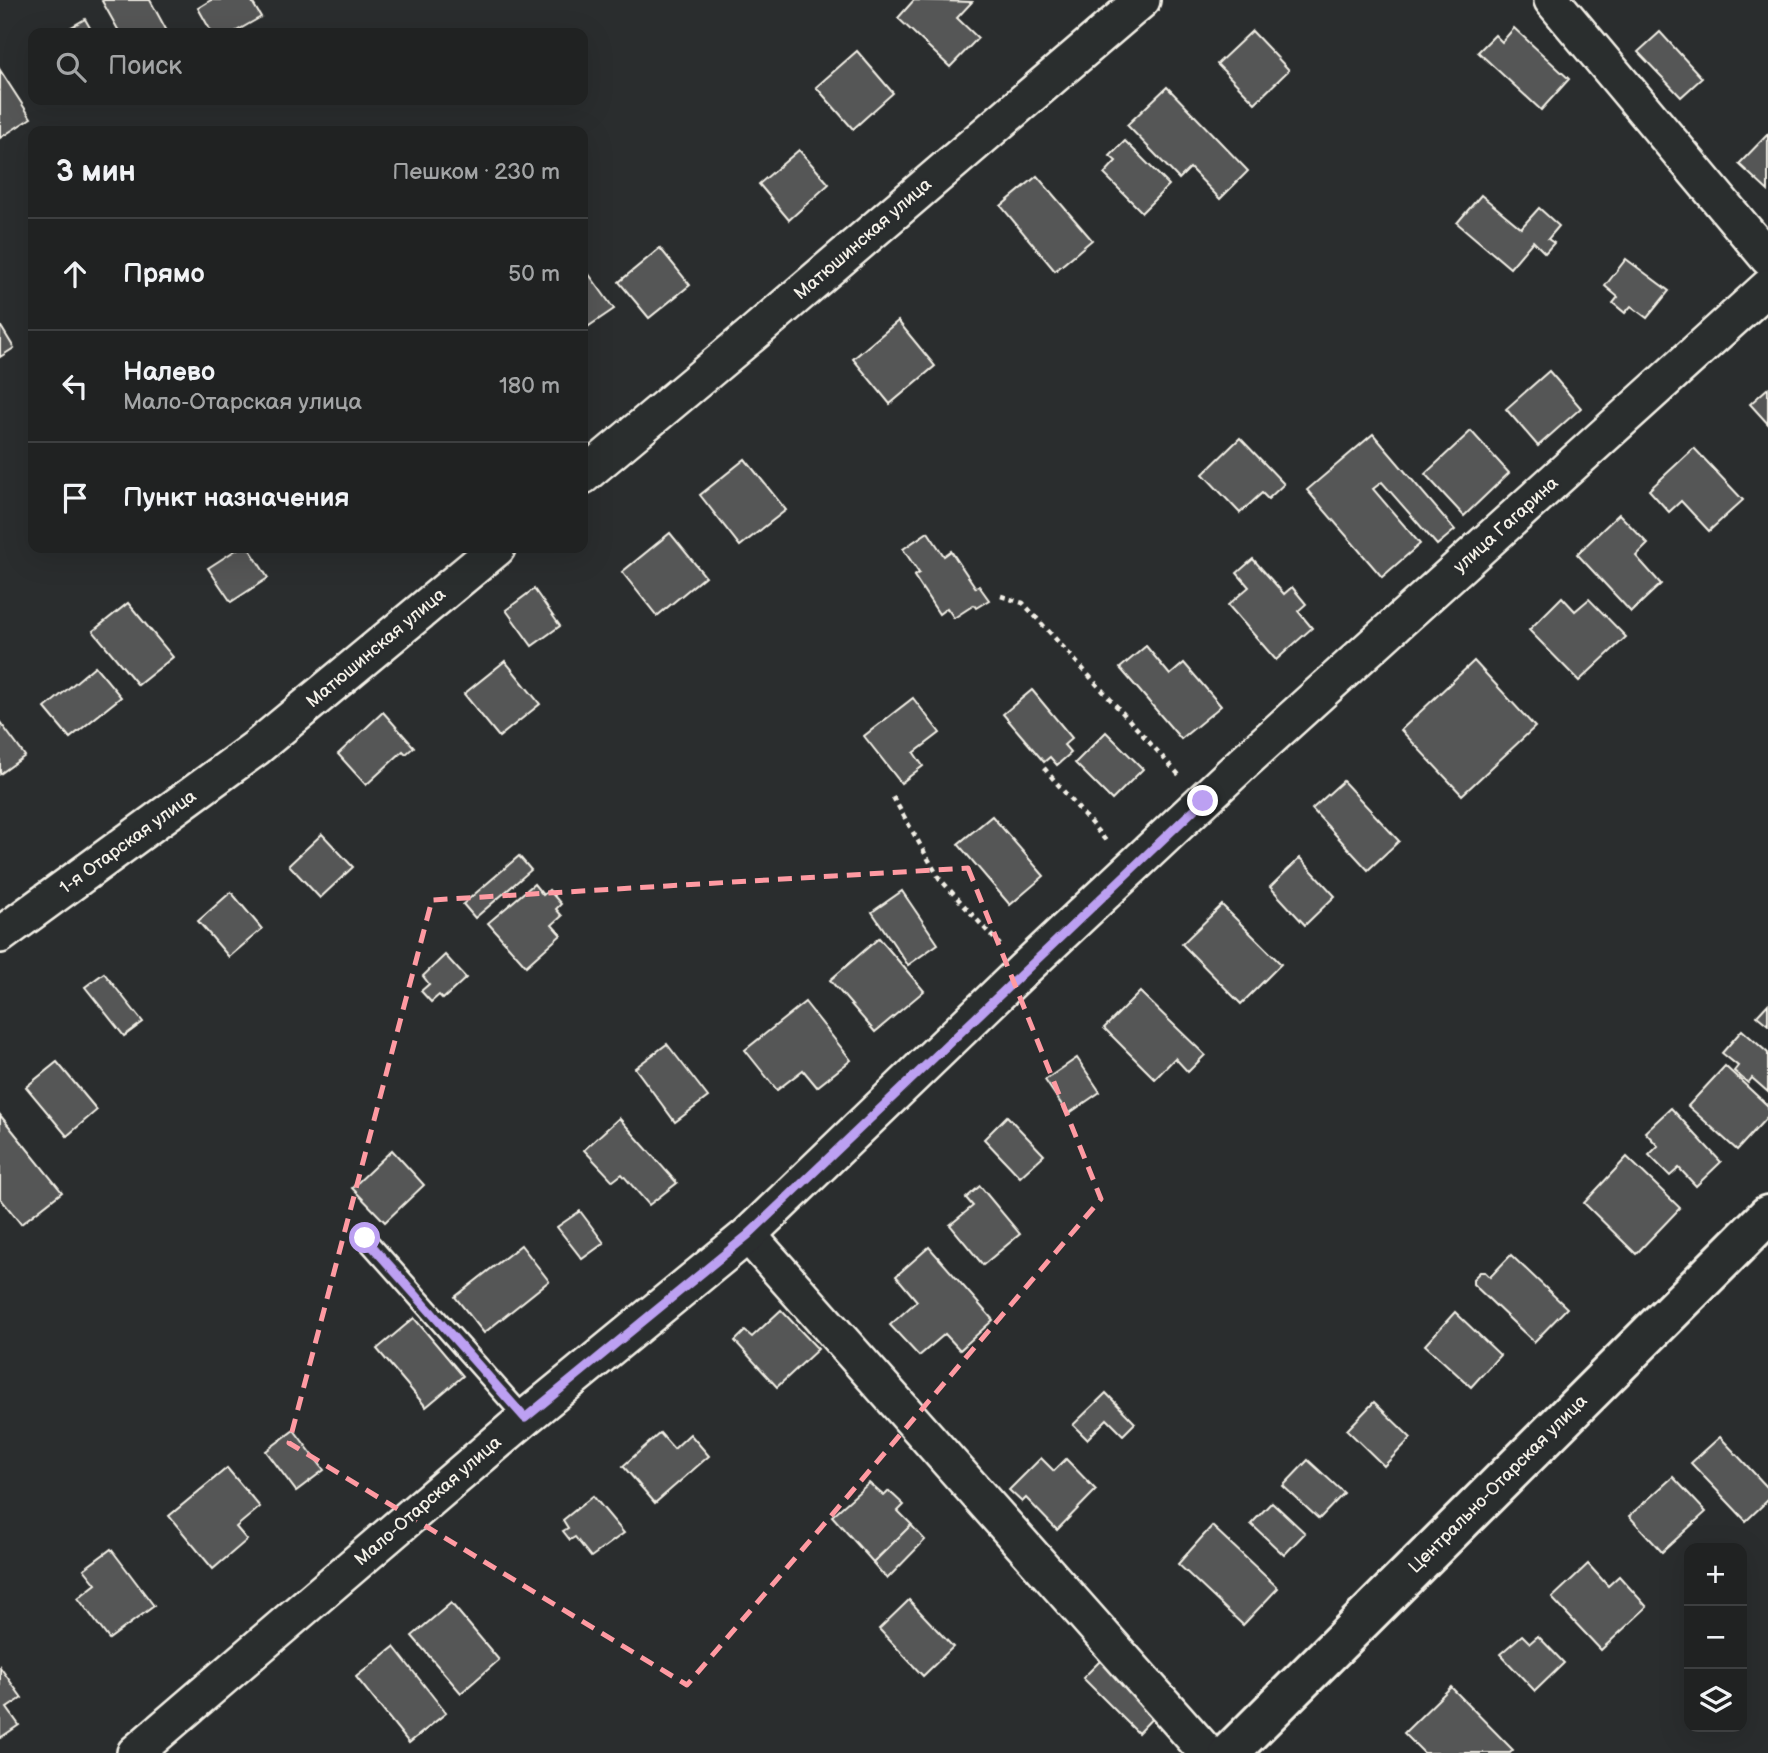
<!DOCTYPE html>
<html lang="ru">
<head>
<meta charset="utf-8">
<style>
	body { margin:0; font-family:"Balsamiq Sans",sans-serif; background:#2d2f2f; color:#f1f3f6 }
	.controls { position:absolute; right:21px; bottom:21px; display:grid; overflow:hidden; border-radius:14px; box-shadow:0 7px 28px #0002 }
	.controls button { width:63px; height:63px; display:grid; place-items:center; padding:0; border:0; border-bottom:2px solid #3d3f40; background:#202222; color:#f1f3f6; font:35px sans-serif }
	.stop { position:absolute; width:21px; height:21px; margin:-16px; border:5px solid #bca0f2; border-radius:50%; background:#fff }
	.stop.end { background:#bca0f2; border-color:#fff; box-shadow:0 2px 7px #0008 }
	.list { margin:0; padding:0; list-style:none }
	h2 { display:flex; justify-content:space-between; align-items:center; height:91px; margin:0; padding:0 28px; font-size:30px }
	h2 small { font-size:23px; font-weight:400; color:#a2a4a5 }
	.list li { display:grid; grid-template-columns:46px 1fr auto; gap:21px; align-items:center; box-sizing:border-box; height:112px; padding:0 28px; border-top:2px solid #3d3f40 }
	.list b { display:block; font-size:26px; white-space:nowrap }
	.list p { margin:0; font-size:23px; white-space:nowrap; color:#a2a4a5 }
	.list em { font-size:23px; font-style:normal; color:#a2a4a5 }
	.icon { flex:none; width:38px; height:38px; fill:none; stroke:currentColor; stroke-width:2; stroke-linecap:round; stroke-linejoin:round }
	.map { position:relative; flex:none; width:1768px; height:1753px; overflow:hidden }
	.search { position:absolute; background:#202222; box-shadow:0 7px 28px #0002; left:28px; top:28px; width:560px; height:77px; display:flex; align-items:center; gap:18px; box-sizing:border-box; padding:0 24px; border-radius:14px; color:#a2a4a5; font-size:26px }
	.panel { position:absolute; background:#202222; box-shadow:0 7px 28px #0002; left:28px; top:126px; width:560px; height:427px; border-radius:14px }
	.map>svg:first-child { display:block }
</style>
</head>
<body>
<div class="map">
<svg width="1768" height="1753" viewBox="0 0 1768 1753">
	<rect width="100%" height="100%" fill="#2a2d2e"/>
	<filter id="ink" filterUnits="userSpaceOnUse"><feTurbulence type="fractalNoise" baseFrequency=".0143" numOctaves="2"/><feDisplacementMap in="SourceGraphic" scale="14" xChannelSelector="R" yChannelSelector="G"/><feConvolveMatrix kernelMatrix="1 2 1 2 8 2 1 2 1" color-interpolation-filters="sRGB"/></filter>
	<g filter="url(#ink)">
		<g fill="#555756" stroke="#f4f1e8" stroke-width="2">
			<path d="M104,0h46l18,33h-48l-18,-32z"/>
			<path d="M211,0h40l10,17 -28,16h-21l-14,-25z"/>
			<path d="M914,0l58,2 -15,16 21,20 -28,29 -52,-49z"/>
			<path d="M85,19l8,14h-32z"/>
			<path d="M1514,28l55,51 -28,31 -63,-58 17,-17 7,7z"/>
			<path d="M1252,31l37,39 -34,33 -38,-39z"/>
			<path d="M1660,32l42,46 -21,19 -43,-45z"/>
			<path d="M857,51l36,42 -40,36 -37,-42z"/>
			<path d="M0,70l31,48 -31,20z"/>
			<path d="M1167,87l81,84 -28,28 -30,-31 -11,11 -52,-54z"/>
			<path d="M1768,134v57l-29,-27z"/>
			<path d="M1125,141l44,44 -27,27 -38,-38 12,-13 -6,-5z"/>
			<path d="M799,150l30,34 -40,36 -30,-36z"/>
			<path d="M1037,176l55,64 -37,31 -54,-65z"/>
			<path d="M1481,195l40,33 18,-20 20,18 -11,13 6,4 -9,10 -12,-12 -23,27 -53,-45z"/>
			<path d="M660,248l30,37 -41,33 -30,-36z"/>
			<path d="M1626,259l43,32 -22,27 -16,-12 -6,7 -12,-10 5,-6 -13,-11z"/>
			<path d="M583,266l31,43 -31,21z"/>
			<path d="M898,321l37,45 -45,38 -37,-45z"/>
			<path d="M0,325l14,23 -14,9z"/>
			<path d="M1549,371l32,37 -43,38 -32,-37z"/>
			<path d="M1768,388v36l-18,-20z"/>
			<path d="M1471,431l38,42 -45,43 -39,-42z"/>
			<path d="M1373,434l82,96 -18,15 -55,-63 -9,7 47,55 -38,33 -75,-87z"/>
			<path d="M1240,438l44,46 -16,15 -6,-6 -22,20 -37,-39z"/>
			<path d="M1694,448l49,52 -34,31 -28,-30 -12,11 -20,-22z"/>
			<path d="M745,459l41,51 -46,36 -40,-51z"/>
			<path d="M1619,514l29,30 -12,12 25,28 -30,28 -54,-58z"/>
			<path d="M928,532l16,24 7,-5 25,37 3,-2 10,14 -13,8 -2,-3 -20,13 -7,-10 -8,6 -25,-38 5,-3 -16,-24z"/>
			<path d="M670,533l35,43 -48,40 -35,-44z"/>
			<path d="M239,548h10l19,30 -37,24 -23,-34z"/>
			<path d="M1253,559l31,35 8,-7 14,17 -8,7 14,17 -36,32 -48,-55 21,-18 -12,-14z"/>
			<path d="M534,589l26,37 -28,20 -26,-36z"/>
			<path d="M1562,597l13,14 14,-12 37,38 -47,44 -50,-51z"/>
			<path d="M128,603l45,54 -35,28 -45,-54z"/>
			<path d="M1146,646l24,29 14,-12 37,43 -40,33 -61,-71z"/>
			<path d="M505,661l35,43 -41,33 -35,-43z"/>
			<path d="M1474,661l61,66 -73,68 -61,-65z"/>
			<path d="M95,666l26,31 -51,41 -25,-30z"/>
			<path d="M1032,690l40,48 -8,7 7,8 -14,12 -7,-8 -6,5 -41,-48z"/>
			<path d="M913,698l27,35 -26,20 9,13 -22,17 -37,-47z"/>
			<path d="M383,712l31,35 -8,7 -3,-3 -37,34 -28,-31z"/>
			<path d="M0,722l25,34 -25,18z"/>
			<path d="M1106,732l37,37 -31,31 -37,-37z"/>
			<path d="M1343,781l56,60 -31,29 -56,-61z"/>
			<path d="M992,816l52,60 -34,29 -52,-61z"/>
			<path d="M322,834l31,33 -33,31 -31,-33z"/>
			<path d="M519,856l12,14 -56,48 -12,-14z"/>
			<path d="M1300,858l35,38 -30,29 -35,-38z"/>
			<path d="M534,884l9,11 6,-5 12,14 -5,5 6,7 -10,9 9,10 -35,31 -38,-43z"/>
			<path d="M902,891l36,53 -30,21 -36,-53z"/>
			<path d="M231,892l31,37 -33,28 -31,-36z"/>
			<path d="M1222,905l59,59 -40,40 -59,-60z"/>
			<path d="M879,938l45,53 -49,41 -45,-52z"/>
			<path d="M445,955l21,23 -23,21 -4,-4 -8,7 -10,-11 8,-7 -6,-8z"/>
			<path d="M104,973l39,49 -19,14 -39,-49z"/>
			<path d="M1140,992l65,63 -17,17 -13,-14 -20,21 -51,-51z"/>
			<path d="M805,1002l46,58 -34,27 -14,-17 -26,20 -32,-40z"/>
			<path d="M1768,1004v21l-11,-9z"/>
			<path d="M1742,1030l26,23v39l-16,-14 -4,5 -14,-12 4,-5 -16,-13z"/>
			<path d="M667,1044l41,53 -33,25 -40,-54z"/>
			<path d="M1077,1058l23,34 -32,22 -23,-34z"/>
			<path d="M57,1062l40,48 -30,26 -41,-49z"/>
			<path d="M1725,1066l43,40v10l-31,34 -49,-44z"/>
			<path d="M1671,1108l50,54 -25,24 -17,-18 -9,8 -21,-21 9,-9 -13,-14z"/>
			<path d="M0,1115l62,77 -41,32 -21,-26z"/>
			<path d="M1007,1116l37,39 -24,22 -36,-38z"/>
			<path d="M619,1118l58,65 -28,22 -27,-31 -9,7 -29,-31z"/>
			<path d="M392,1150l32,35 -39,37 -33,-34z"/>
			<path d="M1627,1157l53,51 -44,46 -52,-51z"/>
			<path d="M980,1186l40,48 -37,31 -33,-40 23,-19 -7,-8z"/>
			<path d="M580,1211l24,32 -22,16 -25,-32z"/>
			<path d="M521,1245l28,36 -65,52 -29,-36z"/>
			<path d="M929,1247l64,73 -33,30 -15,-16 -26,22 -29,-31 27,-24 -21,-25z"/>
			<path d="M1511,1255l56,53 -33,34 -61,-58v-5l7,-7h5l5,5z"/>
			<path d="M781,1310l37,39 -41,38 -42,-46 10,-10 7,6z"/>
			<path d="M1455,1312l45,43 -29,32 -46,-42z"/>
			<path d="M414,1318l49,58 -37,31 -49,-58z"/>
			<path d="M1106,1393l29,30 -12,12 -16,-16 -20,20 -14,-14z"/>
			<path d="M1374,1402l37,36 -27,28 -37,-36z"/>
			<path d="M294,1430l30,40 -28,21 -30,-40z"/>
			<path d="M660,1433l14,16 16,-15 19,22 -54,47 -32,-37z"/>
			<path d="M1720,1437l48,51v12l-22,21 -55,-58z"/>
			<path d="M1041,1458l13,13 12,-12 30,31 -39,40 -31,-32 -4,4 -13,-12z"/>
			<path d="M1308,1460l36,33 -25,26 -36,-33z"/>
			<path d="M227,1468l33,39 -24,20 11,13 -34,29 -44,-53z"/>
			<path d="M1673,1477l33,35 -44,40 -33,-36z"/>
			<path d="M869,1483l15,13 5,-5 15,14 -6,6 14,14 -39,37 -41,-46z"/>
			<path d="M593,1496l31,37 -33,24 -16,-20 -5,3 -7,-9 5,-3 -5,-8z"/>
			<path d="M1272,1502l33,31 -21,22 -33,-31z"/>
			<path d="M911,1525l14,15 -38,39 -14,-16z"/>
			<path d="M1212,1526l66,62 -35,37 -65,-61z"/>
			<path d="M111,1549l43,57 -45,33 -31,-41 18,-14 -12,-15z"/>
			<path d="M1588,1564l20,22 11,-10 28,31 -46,43 -49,-52z"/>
			<path d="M909,1600l44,47 -30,29 -44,-47z"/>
			<path d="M451,1603l48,57 -38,33 -49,-57z"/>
			<path d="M1522,1635l8,8 8,-7 26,27 -29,28 -35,-37z"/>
			<path d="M394,1647l52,66 -37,30 -53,-66z"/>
			<path d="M1108,1653l54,55 -24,25 -55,-55z"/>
			<path d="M0,1667l22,31 -15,10 12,17 -19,13z"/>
			<path d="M1451,1687l62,63 -3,3h-86l-20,-20z"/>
		</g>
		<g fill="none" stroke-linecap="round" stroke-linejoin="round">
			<defs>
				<path id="lane" d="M365,1238l160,180"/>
				<g id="street">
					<path d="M1552,0l216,258"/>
					<path d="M583,476l172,-144 387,-332"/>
					<path d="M0,935l256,-187 241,-200"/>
					<path d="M748,1235l459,518"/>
					<path d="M135,1753l390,-335 223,-183 275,-265 221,-208 524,-475"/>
				</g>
				<path id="secondary" d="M1229,1753l539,-538"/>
			</defs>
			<use href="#lane" stroke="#f4f1e8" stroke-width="23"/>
			<use href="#street" stroke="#f4f1e8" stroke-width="40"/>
			<use href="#secondary" stroke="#f4f1e8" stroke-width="44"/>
			<g stroke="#f4f1e8" stroke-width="4.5" stroke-dasharray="5 5" stroke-linecap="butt">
				<path d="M1001,596l22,7 156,172"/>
				<path d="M1044,768l63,74"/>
				<path d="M893,797l46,81 61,67"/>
			</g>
			<use href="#lane" stroke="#2a2d2e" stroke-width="18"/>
			<use href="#street" stroke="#2a2d2e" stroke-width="35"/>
			<use href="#secondary" stroke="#2a2d2e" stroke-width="38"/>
		</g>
	</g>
	<g fill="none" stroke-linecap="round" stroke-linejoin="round" filter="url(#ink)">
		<path stroke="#bca0f2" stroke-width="9" d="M365,1238l160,180 223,-183 455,-434"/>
	</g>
	<path fill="none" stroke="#ff9aa2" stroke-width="5" stroke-dasharray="14 9" stroke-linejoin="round" d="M968,868l133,331 -414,486 -398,-242 143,-543z"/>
	<g text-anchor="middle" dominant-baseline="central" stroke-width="6" stroke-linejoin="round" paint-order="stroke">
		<g font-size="18" fill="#f4f1e8" stroke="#2a2d2e">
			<text transform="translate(863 239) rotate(-41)">Матюшинская улица</text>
			<text transform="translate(1506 525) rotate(-42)">улица Гагарина</text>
			<text transform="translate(376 648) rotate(-40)">Матюшинская улица</text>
			<text transform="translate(128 842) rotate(-36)">1-я Отарская улица</text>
			<text transform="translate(1498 1484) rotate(-45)">Центрально-Отарская улица</text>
			<text transform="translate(428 1501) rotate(-41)">Мало-Отарская улица</text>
		</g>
	</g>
</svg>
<div class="controls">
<button>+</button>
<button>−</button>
<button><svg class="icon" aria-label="layers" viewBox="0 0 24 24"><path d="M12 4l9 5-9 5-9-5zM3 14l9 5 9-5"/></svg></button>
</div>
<div class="stop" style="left:365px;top:1238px"></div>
<div class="stop end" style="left:1203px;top:801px"></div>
<div class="search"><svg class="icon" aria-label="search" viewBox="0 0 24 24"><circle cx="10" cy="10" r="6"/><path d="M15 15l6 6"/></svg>Поиск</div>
<section class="panel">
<h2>3 мин<small>Пешком · 230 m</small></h2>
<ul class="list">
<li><svg class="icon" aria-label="ahead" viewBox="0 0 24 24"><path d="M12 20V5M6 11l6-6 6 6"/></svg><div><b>Прямо</b></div><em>50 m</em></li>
<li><svg class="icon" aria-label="left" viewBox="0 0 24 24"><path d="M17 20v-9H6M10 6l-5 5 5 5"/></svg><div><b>Налево</b><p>Мало-Отарская улица</p></div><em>180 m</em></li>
<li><svg class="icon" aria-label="arrive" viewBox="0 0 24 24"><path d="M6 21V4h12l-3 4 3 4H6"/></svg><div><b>Пункт назначения</b></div></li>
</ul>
</section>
</div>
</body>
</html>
